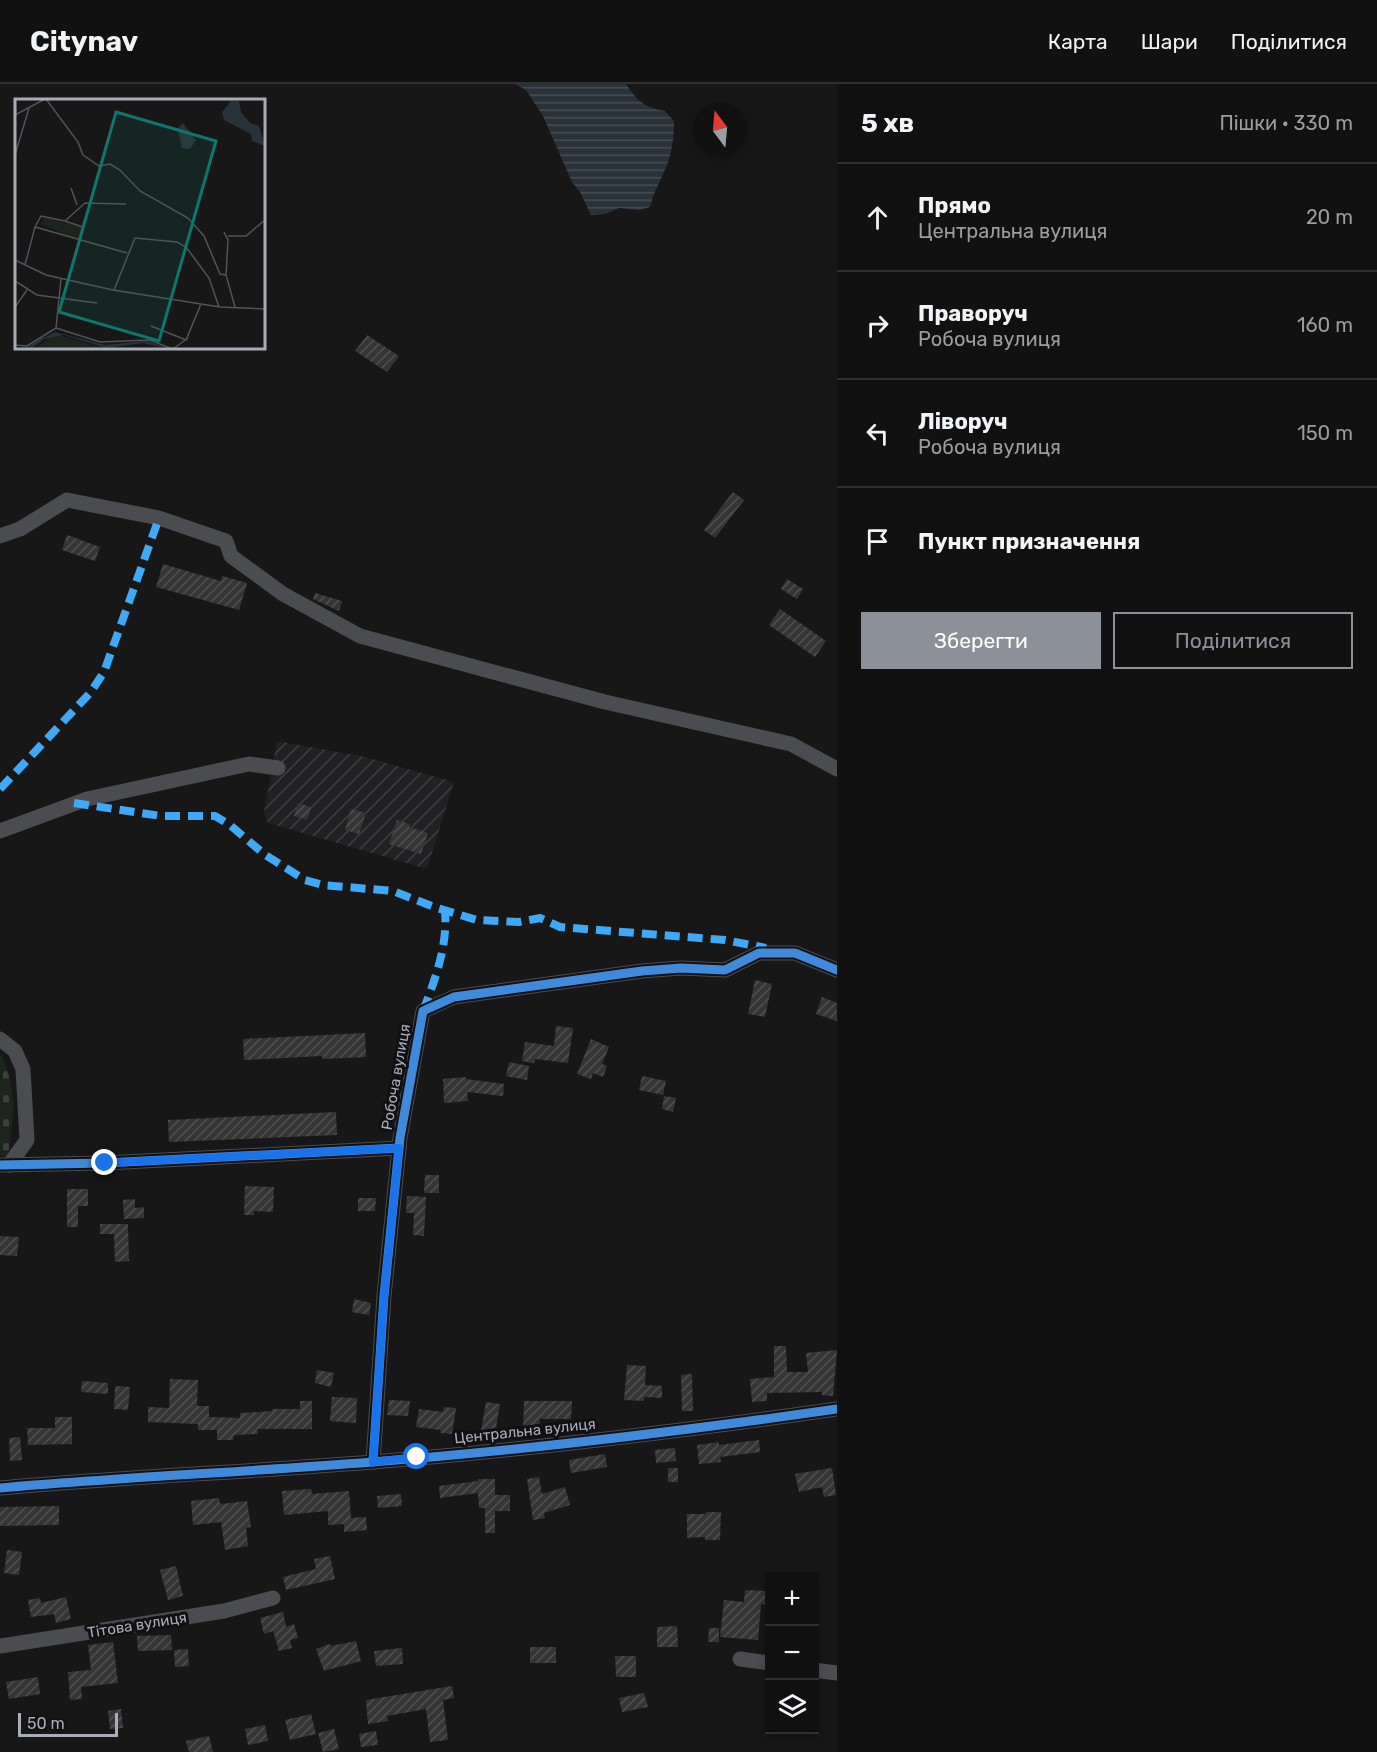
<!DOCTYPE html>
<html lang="uk">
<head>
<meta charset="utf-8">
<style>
	body { margin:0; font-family:Rubik,sans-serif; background:#1e1f1f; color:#f1f3f6 }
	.controls { position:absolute; right:18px; bottom:18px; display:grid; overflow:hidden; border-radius:0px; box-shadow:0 3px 9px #0003 }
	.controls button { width:54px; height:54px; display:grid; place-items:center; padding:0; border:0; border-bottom:2px solid #303131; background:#111; color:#f1f3f6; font:30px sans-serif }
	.compass { position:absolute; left:693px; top:18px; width:54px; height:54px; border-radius:50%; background:#111; box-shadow:0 3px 9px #0003; rotate:344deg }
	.scale { position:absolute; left:18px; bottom:15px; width:100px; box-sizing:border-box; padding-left:6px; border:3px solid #a8adb8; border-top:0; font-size:16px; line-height:21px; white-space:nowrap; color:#a8adb8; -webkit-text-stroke:4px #111113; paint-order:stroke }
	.stop { position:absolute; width:18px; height:18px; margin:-14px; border:4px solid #1a73e8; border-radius:50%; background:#fff }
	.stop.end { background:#1a73e8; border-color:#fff; box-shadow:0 2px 6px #0008 }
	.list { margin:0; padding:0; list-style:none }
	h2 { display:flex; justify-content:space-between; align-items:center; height:78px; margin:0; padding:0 24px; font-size:26px }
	h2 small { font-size:20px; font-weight:400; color:#9c9d9f }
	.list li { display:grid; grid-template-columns:39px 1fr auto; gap:18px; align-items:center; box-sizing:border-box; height:108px; padding:0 24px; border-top:2px solid #303131 }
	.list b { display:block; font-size:22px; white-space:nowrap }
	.list p { margin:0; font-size:20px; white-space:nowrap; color:#9c9d9f }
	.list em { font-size:20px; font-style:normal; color:#9c9d9f }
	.actions { display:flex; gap:12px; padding:18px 24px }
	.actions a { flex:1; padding:14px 0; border:2px solid #8c9099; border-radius:0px; text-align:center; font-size:21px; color:#8c9099 }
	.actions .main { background:#8c9099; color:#fff }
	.icon { flex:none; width:33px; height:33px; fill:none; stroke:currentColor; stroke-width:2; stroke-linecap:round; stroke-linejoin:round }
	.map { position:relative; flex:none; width:837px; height:1668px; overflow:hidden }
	header { display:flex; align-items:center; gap:36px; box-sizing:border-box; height:84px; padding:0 30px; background:#111; border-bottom:2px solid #303131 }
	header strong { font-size:28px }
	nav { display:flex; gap:33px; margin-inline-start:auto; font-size:21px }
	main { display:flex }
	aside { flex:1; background:#111 }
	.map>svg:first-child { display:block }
</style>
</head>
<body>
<header>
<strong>Citynav</strong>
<nav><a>Карта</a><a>Шари</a><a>Поділитися</a></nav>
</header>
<main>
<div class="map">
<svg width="837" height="1668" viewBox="0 0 837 1668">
	<defs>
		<pattern id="industrial-furrows" width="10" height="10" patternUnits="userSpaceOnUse" patternTransform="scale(1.5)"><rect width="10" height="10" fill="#212123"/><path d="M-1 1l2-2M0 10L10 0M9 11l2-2" fill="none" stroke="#3e3f41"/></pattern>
		<pattern id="cemetery-stones" width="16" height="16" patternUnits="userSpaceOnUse" patternTransform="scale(1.5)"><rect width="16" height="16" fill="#1d241e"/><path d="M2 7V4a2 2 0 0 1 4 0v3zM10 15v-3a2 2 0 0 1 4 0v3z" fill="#3b413d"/></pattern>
		<pattern id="water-rules" width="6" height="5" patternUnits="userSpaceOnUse" patternTransform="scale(1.5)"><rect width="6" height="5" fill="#2a3239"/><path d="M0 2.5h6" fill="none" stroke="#464d54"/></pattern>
		<pattern id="building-hatch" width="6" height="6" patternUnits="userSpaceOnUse" patternTransform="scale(1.5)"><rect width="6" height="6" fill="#353536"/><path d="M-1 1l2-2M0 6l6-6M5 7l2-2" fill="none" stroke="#4f5051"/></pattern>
	</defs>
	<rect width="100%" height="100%" fill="#171717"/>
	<path fill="url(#industrial-furrows)" d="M277,657l88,16 89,25 -27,87 -159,-46 -4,-10z"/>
	<path fill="url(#cemetery-stones)" d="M0,969c18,37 14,63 8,103h-8z"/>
	<path fill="url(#water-rules)" d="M515,0h111c12,18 18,23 39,27l9,10c0,15 -2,31 -7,44 -6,15 -13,26 -17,42l-11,3 -20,-2 -14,6 -14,1 -11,-23 -8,-10 -29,-66 -17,-26z"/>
	<g fill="url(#building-hatch)">
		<path d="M367,251l32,21 -12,16 -32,-21z"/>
		<path d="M733,408l11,8 -29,38 -11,-8z"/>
		<path d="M67,451l33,12 -5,14 -33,-11z"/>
		<path d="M163,480l58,17 1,-5 25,7 -8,27 -83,-23z"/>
		<path d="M787,495l16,10 -6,10 -16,-10z"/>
		<path d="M315,509l27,8 -3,10 -26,-12z"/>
		<path d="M780,525l46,32 -11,16 -46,-32z"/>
		<path d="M298,719l13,4 -4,13 -13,-4z"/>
		<path d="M351,725l15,4 -7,21 -14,-4z"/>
		<path d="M397,736l13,4 -1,3 19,6 -7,21 -32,-10z"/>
		<path d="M755,896l17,4 -7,33 -17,-3z"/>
		<path d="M822,913l15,6v18l-21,-7z"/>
		<path d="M556,942l17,2 -5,35 -33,-4 -1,4 -12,-2 3,-19 29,4z"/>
		<path d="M365,949l1,24 -43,2 -1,-3 -78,4 -1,-21z"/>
		<path d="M591,955l18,8 -7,17 5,2 -4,11 -10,-4 -2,6 -14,-5z"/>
		<path d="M509,978l20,4 -2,14 -21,-4z"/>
		<path d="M642,992l24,5 -3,14 -24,-5z"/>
		<path d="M466,993v2l38,5 -1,12 -36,-4 1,9 -24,2 -1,-24z"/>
		<path d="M664,1012l12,2 -3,14 -11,-3z"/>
		<path d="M336,1028l1,23 -168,7 -1,-22z"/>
		<path d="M425,1091h14v18h-15z"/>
		<path d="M245,1102l29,1 -1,25 -19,-1v4h-10z"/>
		<path d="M67,1105h21v17h-10v21h-11z"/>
		<path d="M407,1112l19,1 -2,39 -11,-1 1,-22h-8z"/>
		<path d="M358,1114h18l-1,13h-17z"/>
		<path d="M135,1115v9l9,-1v11l-20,1 -1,-19z"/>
		<path d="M100,1140h28l1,37 -14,1 -1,-28h-14z"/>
		<path d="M0,1152l19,1 -2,19 -17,-1z"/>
		<path d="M354,1215l17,4 -2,12 -17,-3z"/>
		<path d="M774,1262h12l1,26h21l-2,-19 31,-3 -4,46 -11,-1v-3l-55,1v8l-15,1 -2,-23 24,-2z"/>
		<path d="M627,1281l19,1 -1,19 17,1v12l-18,-1v4l-20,-1z"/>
		<path d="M317,1286l17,3 -3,14 -16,-4z"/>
		<path d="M692,1290l1,37h-11l-1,-36z"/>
		<path d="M170,1295l28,1 -1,26h12v11l31,1v-5l32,-2v-2h28v-8h12v28h-55l1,5 -24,1 -1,5h-16v-10h-19v-6l-50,-2v-15l21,1z"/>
		<path d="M82,1297l26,2v11l-27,-2z"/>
		<path d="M115,1302l15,1 -2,23 -14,-1z"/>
		<path d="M332,1313l25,1 -1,25 -26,-2z"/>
		<path d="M389,1316l21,1 -2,15 -21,-1z"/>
		<path d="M524,1317h48l-1,18h-31l-1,11 -16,-1z"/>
		<path d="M486,1318l14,2 -5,29 -14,-2z"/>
		<path d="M444,1323l12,1 -4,26 -12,-1 1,-3 -25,-3 3,-18 24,3z"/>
		<path d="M55,1333h17v27l-44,1 -1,-17h28z"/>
		<path d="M20,1353l2,23 -12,1 -1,-23z"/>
		<path d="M759,1356l1,12 -40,5 1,5 -22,2 -2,-19 22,-3v3z"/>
		<path d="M675,1364l1,13 -20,2 -1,-13z"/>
		<path d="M605,1370l2,13 -36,6 -2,-13z"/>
		<rect x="668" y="1384" width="10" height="14"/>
		<path d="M832,1384l4,27 -12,2 -2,-10 -23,5 -4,-18z"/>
		<path d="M539,1393l3,17 23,-7 5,18 -26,8 1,5 -12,2 -6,-41z"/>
		<path d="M478,1395h17v16h15v16h-15v22h-10v-25h-6l-1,-15 -38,5 -1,-12 39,-5z"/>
		<path d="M311,1405l1,5 37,-3 2,27 15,-1 1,13 -23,2v-8l-16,1v-14l-44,4 -2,-24z"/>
		<path d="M401,1410l1,12 -24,2 -1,-12z"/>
		<path d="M219,1414l1,6 27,-3 4,26 -5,1 2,18 -23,4 -4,-28 -28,3 -2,-24z"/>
		<path d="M59,1422v19l-59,1v-19z"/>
		<path d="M706,1428h15l-1,28h-15v-3l-18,1v-24h19z"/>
		<path d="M7,1466l15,2 -3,23 -15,-2z"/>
		<path d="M330,1472l5,23 -49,11 -3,-13 33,-8 -2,-10z"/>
		<path d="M176,1482l7,30 -15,4 -8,-30z"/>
		<path d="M745,1506l24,1 -1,14 -7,-1 -3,36 -38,-3 4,-37 20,2z"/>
		<path d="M66,1513l5,22 -15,4 -2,-9 -23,3 -3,-17 12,-2 1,5z"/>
		<path d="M283,1528l3,15 8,-3 4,14 -8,2 2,8 -13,3 -6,-20 -9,3 -4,-16z"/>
		<path d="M677,1542l1,21h-21v-20z"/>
		<path d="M709,1544h10v14h-11z"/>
		<path d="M171,1551l1,15 -34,1 -1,-15z"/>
		<path d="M356,1557l5,20 -37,10 -8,-22 14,-5v2z"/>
		<path d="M113,1558l5,41 -37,4 1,12 -12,1 -2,-28 23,-2 -3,-25z"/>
		<rect x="530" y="1563" width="26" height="16"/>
		<path d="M402,1564l1,16 -27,2 -2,-15z"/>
		<path d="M188,1565l1,17 -14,1 -1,-17z"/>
		<path d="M615,1572h21v21h-20z"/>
		<path d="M38,1593l2,17 -31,5 -3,-17z"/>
		<path d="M452,1602l2,12 -11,2 5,40 -18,2 -4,-33 -39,7 1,5 -20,3 -2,-24z"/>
		<path d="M644,1609l4,14 -26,5 -3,-14z"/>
		<path d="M121,1625l2,19 -13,1 -2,-18z"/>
		<path d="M311,1630l5,20 -26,6 -5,-20z"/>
		<path d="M265,1641l3,16 -20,4 -3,-16z"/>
		<path d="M334,1645l5,20 -16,3 -5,-19z"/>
		<path d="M376,1647l2,14 -17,2 -2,-13z"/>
		<path d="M209,1652l4,16h-24l-3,-11z"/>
	</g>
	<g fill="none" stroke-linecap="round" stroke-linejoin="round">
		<g stroke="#4b4c50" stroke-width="15">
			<path d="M0,452l20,-7 47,-29 92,18 67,23 5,15 52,38 77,42 245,66 186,42 46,25"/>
			<path d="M0,747l87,-32 162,-35 29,4"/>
			<path d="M0,955l15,12 8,18 4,71 -18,25"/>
			<path d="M0,1081l105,-2 294,-15"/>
			<path d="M373,1378l11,-166 16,-158 23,-127 31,-14 188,-26 39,-3 44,2 34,-17h36l42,17"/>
			<path d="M0,1404c124,-11 248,-16 372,-26 155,-12 311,-31 465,-53"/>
			<path d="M0,1562l224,-35 49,-13"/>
			<path d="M740,1575l30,4"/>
			<path d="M814,1586l23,3"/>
		</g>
		<g stroke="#3fa9f5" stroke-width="8" stroke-dasharray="15 8" stroke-linecap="butt">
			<path d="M0,705l90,-96 14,-21 55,-154"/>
			<path d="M74,719l87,13h54l15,9 34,29 41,26 18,5 70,6 41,16 43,13 42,2 21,-4 20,9 165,13 41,8"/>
			<path d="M423,927c12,-31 25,-66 22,-100"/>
		</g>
		<defs>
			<g id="cycleway">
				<path d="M0,1081l105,-2 294,-15"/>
				<path d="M373,1378l11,-166 16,-158 23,-127 31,-14 188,-26 39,-3 44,2 34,-17h36l42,17"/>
				<path d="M0,1404c124,-11 248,-16 372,-26 155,-12 311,-31 465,-53"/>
			</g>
		</defs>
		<use href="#cycleway" stroke="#111113" stroke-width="13"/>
		<use href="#cycleway" stroke="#408adc" stroke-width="9"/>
	</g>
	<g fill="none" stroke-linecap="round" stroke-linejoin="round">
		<path stroke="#1a73e8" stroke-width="8" d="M105,1079l294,-15 -15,148 -11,166 44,-5"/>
	</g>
	<g text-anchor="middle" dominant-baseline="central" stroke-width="6" stroke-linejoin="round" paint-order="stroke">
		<g font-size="15" fill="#a8adb8" stroke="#111113">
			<text transform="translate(396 993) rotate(-80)">Робоча вулиця</text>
			<text transform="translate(525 1347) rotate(-6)">Центральна вулиця</text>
			<text transform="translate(137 1541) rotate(-9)">Тітова вулиця</text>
		</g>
	</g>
	<g transform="translate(15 15)">
		<rect width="250" height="250" fill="#171717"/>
		<path d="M48,237l44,13h50h-123l17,-12z" fill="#1d241e"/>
		<path d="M29,118l38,10 -2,14 -39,-17z" fill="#1d241e"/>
		<path d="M216,2h8l2,11 9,11 9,3 6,20 -13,-5 -1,-7 -27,-14 -2,-8zM168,24l13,17 -6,9 -8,-1 -4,-20zM40,233l50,13 42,-4 23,8 -27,-6 -37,5 -42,-13 -25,5z" fill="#2a3239"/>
		<path fill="none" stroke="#2a3239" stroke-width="3" d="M13,250l15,-11"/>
		<path fill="none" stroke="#515357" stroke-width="1.5" d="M31,0l32,43 5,13 16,11 11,-2 10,6 20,21 48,27 16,18 16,38 6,1M0,16l30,-16M0,56l14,-47M56,89l6,17M50,122l18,6 -3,15M20,128l6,-11 24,5 20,-18 41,1M209,133l4,8 -2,35 9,32M213,137h18l20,-17M0,161l31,15 67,15 107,17 46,2M10,166l10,-38 92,26M0,182l22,14 60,8M99,191l21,-52 42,4 9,5 23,31 10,29M0,208l12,-17M136,227l35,14 15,-36M41,229l44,14 49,-2 24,9 15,-11M41,229l5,-49M0,246l12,1 29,-18"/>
		<path fill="#0f766e" fill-opacity="0.15" stroke="#0f766e" stroke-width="3" d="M101,13l100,29 -57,200 -100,-29z"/>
		<rect width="250" height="250" fill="none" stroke="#a8adb8" stroke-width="3"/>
	</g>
</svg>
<div class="controls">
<button>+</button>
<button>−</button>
<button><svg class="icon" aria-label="layers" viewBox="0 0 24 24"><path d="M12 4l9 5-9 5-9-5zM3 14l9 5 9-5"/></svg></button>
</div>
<svg class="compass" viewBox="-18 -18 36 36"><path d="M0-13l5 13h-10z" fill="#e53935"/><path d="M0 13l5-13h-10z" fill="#9c9d9f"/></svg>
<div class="scale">50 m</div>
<div class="stop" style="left:417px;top:1373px"></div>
<div class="stop end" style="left:105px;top:1079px"></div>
</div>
<aside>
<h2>5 хв<small>Пішки · 330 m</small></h2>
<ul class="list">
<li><svg class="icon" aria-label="ahead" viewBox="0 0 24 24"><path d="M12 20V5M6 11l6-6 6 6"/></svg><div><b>Прямо</b><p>Центральна вулиця</p></div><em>20 m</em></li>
<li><svg class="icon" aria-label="right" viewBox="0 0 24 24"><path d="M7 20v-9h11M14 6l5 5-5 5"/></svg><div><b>Праворуч</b><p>Робоча вулиця</p></div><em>160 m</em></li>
<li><svg class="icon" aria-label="left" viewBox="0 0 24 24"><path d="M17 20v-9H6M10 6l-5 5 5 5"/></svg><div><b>Ліворуч</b><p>Робоча вулиця</p></div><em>150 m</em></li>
<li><svg class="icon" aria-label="arrive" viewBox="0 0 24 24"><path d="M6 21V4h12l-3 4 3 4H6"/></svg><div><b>Пункт призначення</b></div></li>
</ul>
<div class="actions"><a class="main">Зберегти</a><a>Поділитися</a></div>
</aside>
</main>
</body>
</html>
